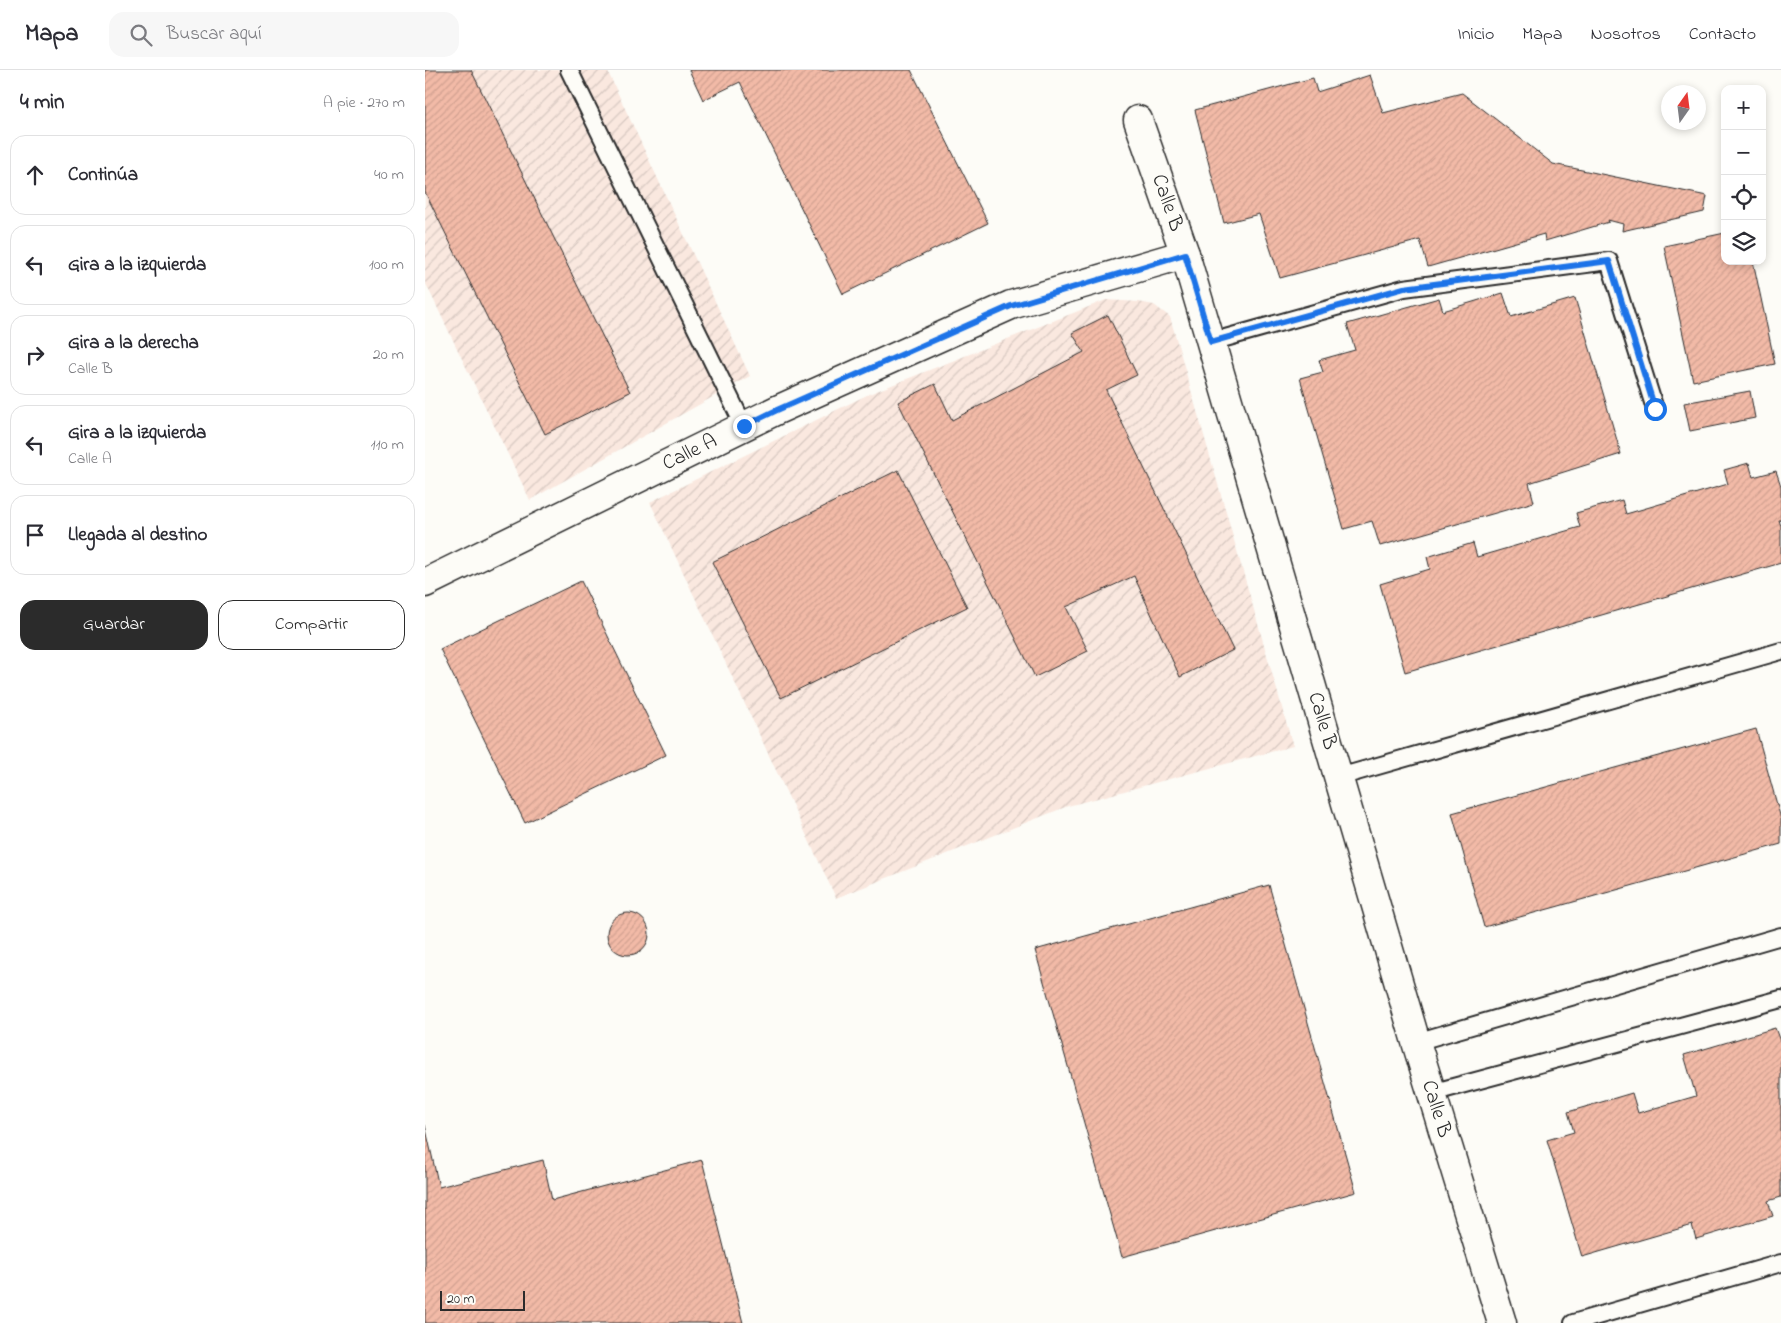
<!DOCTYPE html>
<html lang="es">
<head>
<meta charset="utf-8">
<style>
	body { margin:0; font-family:"Indie Flower",sans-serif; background:#f7f7f7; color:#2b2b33 }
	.controls { position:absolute; right:15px; top:15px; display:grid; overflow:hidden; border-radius:10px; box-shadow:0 2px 8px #0003 }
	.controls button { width:45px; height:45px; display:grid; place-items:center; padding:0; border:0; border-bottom:1px solid #e1e1e2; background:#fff; color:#2b2b33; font:25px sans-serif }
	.compass { position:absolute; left:1236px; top:15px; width:45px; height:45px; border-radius:50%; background:#fff; box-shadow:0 2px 8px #0003; rotate:14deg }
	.scale { position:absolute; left:15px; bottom:12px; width:85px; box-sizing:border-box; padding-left:5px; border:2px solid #2b2b2b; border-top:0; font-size:14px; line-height:18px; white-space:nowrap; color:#2b2b2b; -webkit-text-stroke:4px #fdfcf7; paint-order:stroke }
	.stop { position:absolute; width:15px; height:15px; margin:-11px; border:4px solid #1a73e8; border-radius:50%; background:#fff }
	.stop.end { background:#1a73e8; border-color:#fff; box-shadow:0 1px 5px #0008 }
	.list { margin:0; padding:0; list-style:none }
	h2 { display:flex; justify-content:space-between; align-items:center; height:65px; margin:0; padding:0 20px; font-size:21px }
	h2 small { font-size:16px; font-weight:400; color:#7c7c81 }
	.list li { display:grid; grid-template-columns:32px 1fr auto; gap:15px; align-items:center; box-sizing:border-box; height:80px; margin:0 10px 10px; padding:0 10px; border:1px solid #e1e1e2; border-radius:15px }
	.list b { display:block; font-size:19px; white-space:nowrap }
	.list p { margin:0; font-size:16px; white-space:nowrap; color:#7c7c81 }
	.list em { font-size:16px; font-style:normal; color:#7c7c81 }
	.actions { display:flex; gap:10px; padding:15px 20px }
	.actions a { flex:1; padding:11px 0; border:1px solid #2b2b2b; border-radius:15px; text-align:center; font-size:18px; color:#2b2b2b }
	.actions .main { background:#2b2b2b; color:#fff }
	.icon { flex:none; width:28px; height:28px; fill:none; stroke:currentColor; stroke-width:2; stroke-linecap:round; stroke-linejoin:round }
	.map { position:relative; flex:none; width:1356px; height:1253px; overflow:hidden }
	header { display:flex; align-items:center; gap:30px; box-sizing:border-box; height:70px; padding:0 25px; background:#fff; border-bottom:1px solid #e1e1e2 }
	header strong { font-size:24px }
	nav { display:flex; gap:28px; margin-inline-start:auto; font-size:18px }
	.search { width:350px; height:45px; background:#f7f7f7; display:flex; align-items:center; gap:12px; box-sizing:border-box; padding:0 18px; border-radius:15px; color:#7c7c81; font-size:19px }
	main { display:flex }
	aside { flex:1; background:#fff }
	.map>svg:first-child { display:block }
</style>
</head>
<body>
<header>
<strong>Mapa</strong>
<div class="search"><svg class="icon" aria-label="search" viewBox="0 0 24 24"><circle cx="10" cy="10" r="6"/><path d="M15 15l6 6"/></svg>Buscar aquí</div>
<nav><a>Inicio</a><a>Mapa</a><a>Nosotros</a><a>Contacto</a></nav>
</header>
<main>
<aside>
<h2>4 min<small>A pie · 270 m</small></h2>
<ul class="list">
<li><svg class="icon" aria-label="ahead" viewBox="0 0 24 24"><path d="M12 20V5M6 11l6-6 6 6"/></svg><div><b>Continúa</b></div><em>40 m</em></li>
<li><svg class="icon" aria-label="left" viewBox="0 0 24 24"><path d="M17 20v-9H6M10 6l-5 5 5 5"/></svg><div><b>Gira a la izquierda</b></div><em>100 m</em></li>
<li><svg class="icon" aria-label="right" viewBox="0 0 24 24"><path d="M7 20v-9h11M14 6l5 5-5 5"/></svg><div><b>Gira a la derecha</b><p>Calle B</p></div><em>20 m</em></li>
<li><svg class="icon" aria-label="left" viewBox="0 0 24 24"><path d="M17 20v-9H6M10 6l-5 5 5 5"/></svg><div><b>Gira a la izquierda</b><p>Calle A</p></div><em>110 m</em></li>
<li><svg class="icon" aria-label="arrive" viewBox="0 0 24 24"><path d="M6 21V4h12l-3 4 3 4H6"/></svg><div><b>Llegada al destino</b></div></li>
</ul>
<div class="actions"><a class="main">Guardar</a><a>Compartir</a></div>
</aside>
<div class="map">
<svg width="1356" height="1253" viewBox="0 0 1356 1253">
	<defs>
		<pattern id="industrial-furrows" width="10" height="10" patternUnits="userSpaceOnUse" patternTransform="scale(1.25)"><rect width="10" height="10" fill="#fae8df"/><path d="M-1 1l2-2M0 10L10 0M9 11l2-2" fill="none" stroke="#d6c7c0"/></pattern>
		<pattern id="building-hatch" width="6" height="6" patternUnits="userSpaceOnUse" patternTransform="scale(1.25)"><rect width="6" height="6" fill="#f2baa7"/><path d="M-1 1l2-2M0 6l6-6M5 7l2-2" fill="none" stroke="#d0a090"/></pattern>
	</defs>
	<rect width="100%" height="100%" fill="#fdfcf7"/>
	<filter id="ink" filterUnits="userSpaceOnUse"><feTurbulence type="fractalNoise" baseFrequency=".02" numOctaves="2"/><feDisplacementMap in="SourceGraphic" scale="10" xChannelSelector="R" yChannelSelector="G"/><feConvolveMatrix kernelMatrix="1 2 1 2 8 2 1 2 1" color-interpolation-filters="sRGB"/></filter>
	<g filter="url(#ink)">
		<g fill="url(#industrial-furrows)">
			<path d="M0,0h182l143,306 -220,124 -105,-218z"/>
			<path d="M681,230l33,2 15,3 16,12 123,429 -225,60 -232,92 -186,-396 219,-108z"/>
		</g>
		<g fill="url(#building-hatch)" stroke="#2b2b2b">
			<path d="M0,0h46l159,322 -85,42 -120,-242z"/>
			<path d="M264,0h222l77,153 -145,71 -103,-212 -37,18z"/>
			<path d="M945,5l13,38 79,-20 91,71 154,32 -3,16 -82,19 1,-7 -15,-4 1,2 -64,19 -1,-7 -116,33 -8,-27 -140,38 -21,-64 -35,9 -29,-113 118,-32 4,14z"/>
			<path d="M1300,163v28h28l22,103 -82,17 -29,-135z"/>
			<path d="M1078,223l8,24 64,-19 46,156 -92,29 5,19 -154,44 -8,-25 -28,8 -44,-151 23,-6 -4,-12 36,-10 -8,-26 92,-26 4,13z"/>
			<path d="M683,245l29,60 -31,15 127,260 -53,27 -46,-101 -68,31 22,44 -53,26 -137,-275 37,-18 17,36 132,-68 -12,-19z"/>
			<path d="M1325,321l5,27 -65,13 -6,-28z"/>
			<path d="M1324,393l4,14 23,-6 5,15v34h-2l2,6v37l-376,109 -25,-88 50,-15 -3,-12 46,-14 4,14 103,-30 -4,-14 46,-13 4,14 102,-30 -4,-14z"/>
			<path d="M473,400l69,137 -186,91 -69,-136z"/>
			<path d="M156,511l85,174 -141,68 -85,-174z"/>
			<path d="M1331,659l25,90v25l-297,83 -32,-114z"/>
			<path d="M844,815l87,307 -234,65 -87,-307z"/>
			<circle cx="203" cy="864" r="21"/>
			<path d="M1350,958l6,16v153l-13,4 5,15 -77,23 -4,-14 -110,32 -35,-117 27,-8 -6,-20 64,-19 6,20 58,-17 -12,-41z"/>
			<path d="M0,1055l14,62 104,-27 9,40 150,-40 41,163h-318z"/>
		</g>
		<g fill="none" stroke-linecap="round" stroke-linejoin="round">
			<defs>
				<g id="service">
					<path d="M144,0l175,356"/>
					<path d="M786,272l193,-54 205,-27 46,148"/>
					<path d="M914,707l442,-126"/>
					<path d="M991,972l365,-106"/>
					<path d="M1006,1023l350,-94"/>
					<path d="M1148,1253l208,-60"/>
				</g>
				<g id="minor">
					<path d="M713,50l47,134 231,788 86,281"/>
					<path d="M0,513l352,-173 234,-105 174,-51"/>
				</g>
			</defs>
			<use href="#service" stroke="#2b2b2b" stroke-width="20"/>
			<use href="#minor" stroke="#2b2b2b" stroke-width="31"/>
			<use href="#service" stroke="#fdfcf7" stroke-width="16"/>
			<use href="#minor" stroke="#fdfcf7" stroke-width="28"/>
		</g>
	</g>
	<g fill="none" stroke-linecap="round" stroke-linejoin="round" filter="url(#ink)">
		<path stroke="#1a73e8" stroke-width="6" d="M319,356l33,-16 234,-104 174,-52 26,88 193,-54 205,-27 46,148"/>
	</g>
	<g text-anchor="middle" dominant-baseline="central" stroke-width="4.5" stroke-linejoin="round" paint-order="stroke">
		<g font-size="21" fill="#2b2b2b" stroke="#fdfcf7">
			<text transform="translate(742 133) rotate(71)">Calle B</text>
			<text transform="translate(265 383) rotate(-26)">Calle A</text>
			<text transform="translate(897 651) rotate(74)">Calle B</text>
			<text transform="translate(1011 1039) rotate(73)">Calle B</text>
		</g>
	</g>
</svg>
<div class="controls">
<button>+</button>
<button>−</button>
<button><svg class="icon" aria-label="locate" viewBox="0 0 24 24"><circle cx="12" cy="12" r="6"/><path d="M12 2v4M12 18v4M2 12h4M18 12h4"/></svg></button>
<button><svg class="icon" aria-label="layers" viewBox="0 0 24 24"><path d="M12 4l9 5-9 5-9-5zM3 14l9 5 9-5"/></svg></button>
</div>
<svg class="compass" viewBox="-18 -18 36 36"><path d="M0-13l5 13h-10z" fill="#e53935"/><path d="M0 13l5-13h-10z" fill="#7c7c81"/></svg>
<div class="scale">20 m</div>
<div class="stop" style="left:1230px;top:339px"></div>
<div class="stop end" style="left:319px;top:356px"></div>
</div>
</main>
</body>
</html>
